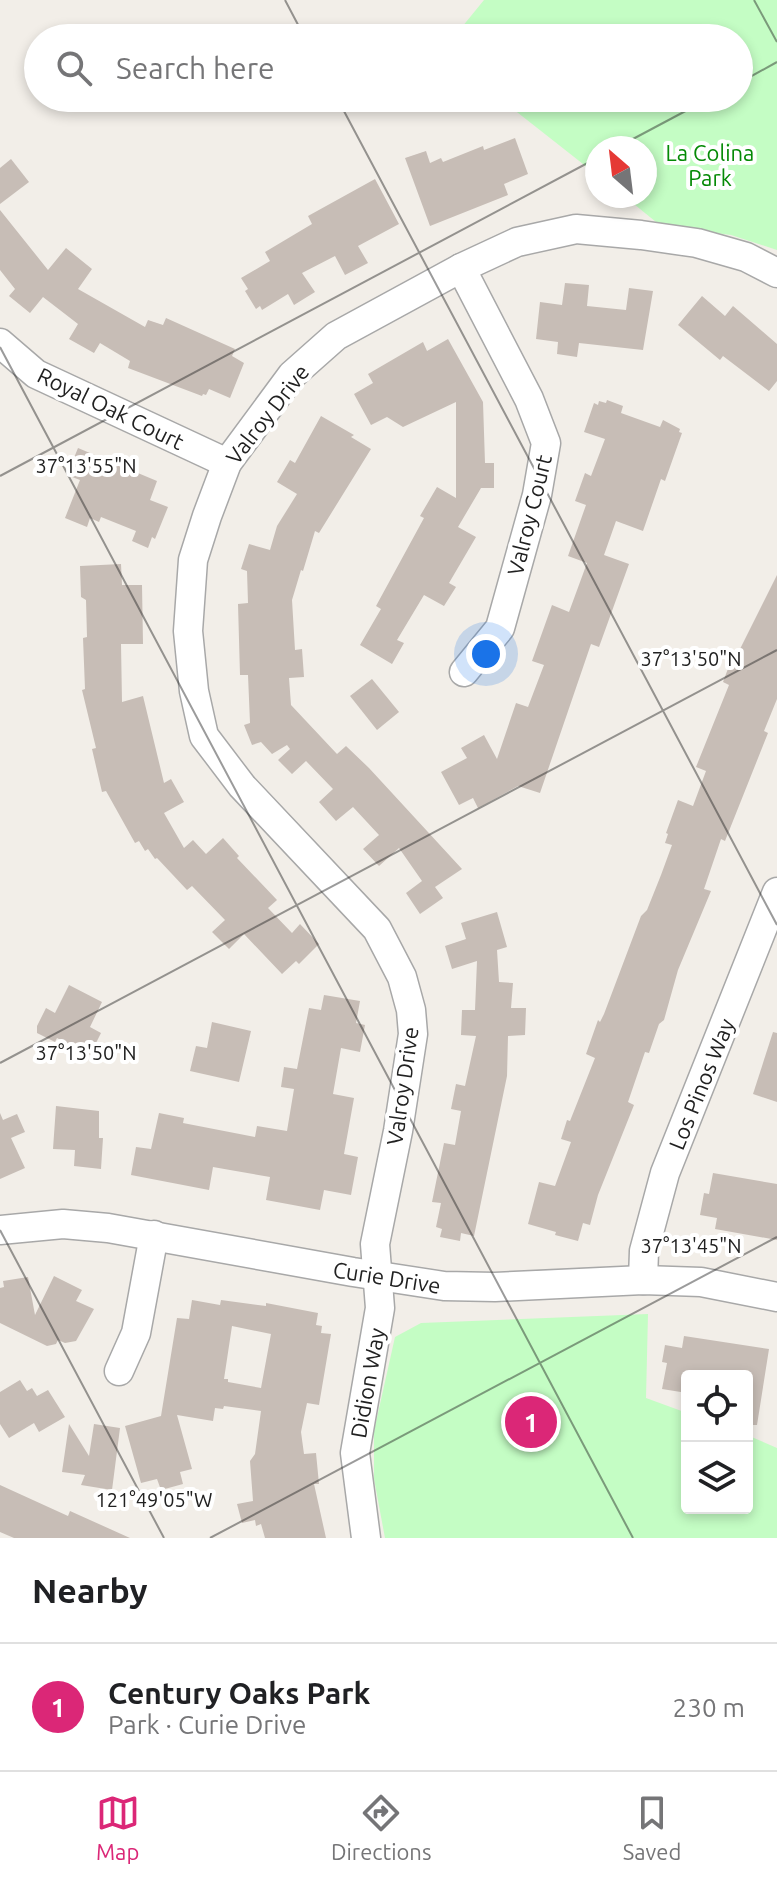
<!DOCTYPE html>
<html lang="en">
<head>
<meta charset="utf-8">
<style>
	body { margin:0; font-family:Ubuntu,sans-serif; background:#f6f6f6; color:#202124 }
	.controls { position:absolute; right:24px; bottom:24px; display:grid; overflow:hidden; border-radius:8px; box-shadow:0 4px 12px #0003 }
	.controls button { width:72px; height:72px; display:grid; place-items:center; padding:0; border:0; border-bottom:2px solid #e0e0e0; background:#fff; color:#202124; font:40px sans-serif }
	.compass { position:absolute; left:585px; top:136px; width:72px; height:72px; border-radius:50%; background:#fff; box-shadow:0 4px 12px #0003; rotate:332deg }
	.you { position:absolute; left:486px; top:654px; width:28px; height:28px; margin:-20px; border:6px solid #fff; border-radius:50%; background:#1a73e8; box-shadow:0 0 0 12px #1a73e833 }
	.badge { display:grid; place-items:center; width:52px; height:52px; border-radius:50%; background:#db2777; color:#fff; font-size:26px; font-weight:700 }
	.pin { position:absolute; translate:-50% -50%; border:4px solid #fff; box-shadow:0 2px 8px #0006 }
	.list { margin:0; padding:0; list-style:none }
	h2 { display:flex; justify-content:space-between; align-items:center; height:104px; margin:0; padding:0 32px; font-size:34px }
	h2 small { font-size:26px; font-weight:400; color:#757577 }
	.list li { display:grid; grid-template-columns:52px 1fr auto; gap:24px; align-items:center; box-sizing:border-box; height:128px; padding:0 32px; border-top:2px solid #e0e0e0 }
	.list b { display:block; font-size:30px; white-space:nowrap }
	.list p { margin:0; font-size:26px; white-space:nowrap; color:#757577 }
	.list em { font-size:26px; font-style:normal; color:#757577 }
	.icon { flex:none; width:44px; height:44px; fill:none; stroke:currentColor; stroke-width:2; stroke-linecap:round; stroke-linejoin:round }
	.map { position:relative; flex:none; width:777px; height:1538px; overflow:hidden }
	.search { position:absolute; background:#fff; box-shadow:0 4px 12px #0003; left:24px; right:24px; top:24px; height:88px; display:flex; align-items:center; gap:20px; box-sizing:border-box; padding:0 28px; border-radius:44px; color:#757577; font-size:30px }
	.sheet { height:232px; background:#fff }
	nav { display:flex; justify-content:space-around; align-items:center; box-sizing:border-box; height:112px; border-top:2px solid #e0e0e0; background:#fff; font-size:22px; color:#757577 }
	nav a { display:grid; justify-items:center; gap:4px }
	nav .on { color:#db2777 }
	.map>svg:first-child { display:block }
</style>
</head>
<body>
<div class="map">
<svg width="777" height="1538" viewBox="0 0 777 1538">
	<rect width="100%" height="100%" fill="#f2eee8"/>
	<g fill="#c4fdc4">
		<path d="M484,0h293v250l-46,-15 -70,-9 -37,-30h21v-48h-48v27l-98,-77h240v-60h-286z"/>
		<path d="M648,1314l-2,84 41,15v95h60v-73l30,13v90h-392l-11,-59v-48l21,-94 26,-14z"/>
	</g>
	<g fill="#c7bdb6" fill-rule="evenodd">
		<path d="M515,138l13,36 -24,10 4,11 -78,31 -25,-68 21,-7 4,12 11,-5 2,4 40,-16 1,4z"/>
		<path d="M11,159l18,23 -29,22v-36z"/>
		<path d="M375,179l24,45 -41,22 10,17 -23,12 -10,-19 -33,17 13,19 -21,13 -6,-11 -26,16 -2,-4 -4,3 -11,-18 3,-2 -7,-11 29,-17 -5,-9 47,-28 -4,-8z"/>
		<path d="M0,210l48,60 18,-22 26,21 -14,20 67,38 3,-7 15,5 3,-7 69,31 -3,7 12,7 -14,35 -21,-9 -3,6 -3,-1 -1,2 -74,-28 2,-7 -30,-18 -6,10 -25,-14 9,-15 -35,-27 -13,16 -21,-17 6,-7 -15,-19z"/>
		<path d="M565,283l24,2 -2,21 39,4 3,-22 24,3 -10,59 -64,-7 -2,14 -20,-3 1,-12 -22,-3 4,-37 22,3z"/>
		<path d="M702,296l23,20 8,-10 44,38v37l-8,10 -46,-35 -3,4 -42,-35z"/>
		<path d="M448,339l35,63 2,61h9v25h-13l-23,39 18,10 -27,46 7,4 -12,19 -20,-11 -27,45 7,3 -12,21 -32,-19 21,-36 -5,-3 48,-88 -4,-2 17,-29 19,11v-96l-53,25 -16,-10 -16,8 -17,-31 19,-11 -5,-9 55,-32 4,9z"/>
		<path d="M607,400l16,6 -2,7 39,14 3,-7 17,9 -1,3 3,1 -17,48 -4,-2 -18,52 -27,-10 -12,34 25,9 -30,83 -8,-3 -51,149 -22,-7 -40,22 -5,-10 -14,7 -18,-33 26,-14 -6,-10 23,-13 13,24 19,-56 12,4 16,-42 -12,-4 20,-56 17,7 18,-49 -19,-7 18,-51 -11,-4 10,-28 6,3 14,-37 -21,-7 10,-29 4,2 1,-4 7,2z"/>
		<path d="M321,416l33,19 -3,2 20,12 -52,84 -4,-2 -12,40 -2,-1 -9,30 3,50 7,-1 2,28 -15,1 2,27 46,49 9,-8 23,22 93,101 -27,18 8,11 -23,16 -14,-21 16,-12 -23,-33 -20,18 -16,-17 16,-14 -26,-28 -17,14 -17,-19 14,-13 -27,-28 -14,13 -14,-14 12,-11 -3,-4 -15,9 -11,-12 -9,3 -8,-20 6,-2 -2,-48h-8l-2,-71 10,-1 -1,-32 -6,-2 8,-25 21,6 7,-24 20,-32 -20,-12 13,-22 5,3z"/>
		<path d="M78,448l79,33 -7,19 18,7 -13,32 -3,-2 -4,11 -16,-7 4,-10 -35,-14 -2,5 -9,-4 -3,9 -22,-9 15,-38 -13,-5z"/>
		<path d="M121,564l1,21h20l1,59h-22l1,58 21,-6 21,87 7,-4 13,23 -20,11 20,35 9,-8 13,14 17,-16 16,18 -2,2 40,42 -9,8 24,25 8,-9 19,20 -20,20 -3,-3 -14,13 -38,-40 -15,15 -17,-17 13,-12 -33,-34 -5,4 -30,-32 -2,1 -7,-10 -3,2 -6,-10 -4,2 -29,-52 -4,1 -10,-43 4,-1 -14,-58 3,-1 -2,-51 4,-1 -1,-37 -5,-3 -1,-31z"/>
		<path d="M777,575v124l-13,32 4,2 -43,108 -4,-2 -17,50 7,2 -33,79 -14,50 -5,4 -10,29 -4,-1 -17,50 6,3 -36,90 -8,30 -7,-2 -5,18 -23,-6 1,-3 -28,-8 11,-42 16,4 16,-44 -10,-3 6,-19 3,1 25,-63 -9,-4 12,-34 2,2 4,-8 37,-98 6,-6 14,-35 11,-30 -7,-2 3,-9 -2,-1 12,-33 15,6 13,-35 -10,-4 33,-82 -6,-3 9,-24 3,1z"/>
		<path d="M372,679l27,33 -22,18 -27,-34z"/>
		<path d="M497,912l10,35 -10,3 2,32 14,1 -2,25h15l-1,27 -17,1 -1,40 -33,160 -13,-3 -1,8 -20,-4 2,-8 -6,-2 5,-24 -9,-1 12,-59 11,2 6,-34 -10,-2 5,-25 9,2 11,-50 -15,-1 1,-25h13l2,-49 -25,8 -7,-23 21,-7 -5,-16z"/>
		<path d="M69,985l33,17 -12,25 11,6 -11,22 -33,-17 -2,4 -18,-9v-7l9,-18 9,5z"/>
		<path d="M324,995l36,6 -4,22 9,2 -5,27 -19,-4 -8,46 21,4 -10,56 14,3 -7,38 -27,-5 -4,20 -54,-10 4,-23 -40,-7 -17,-3 -4,23 -78,-15 5,-28 15,2 8,-36 25,5 -1,5 72,14 2,-11 30,5 7,-42 -13,-2 3,-20 13,2 12,-61 12,2z"/>
		<path d="M212,1022l39,9 -12,51 -49,-11 6,-25 11,2z"/>
		<path d="M773,1032l4,1v69l-24,-8z"/>
		<path d="M56,1106l43,5v27h4l-2,31 -27,-3 1,-16 -22,-1z"/>
		<path d="M0,1113l3,7 14,-6 8,18 -14,6 14,30 -25,11z"/>
		<path d="M713,1173l64,11v56l-62,-11 2,-11 -17,-3 4,-22 5,1z"/>
		<path d="M54,1276l28,14 -6,11 18,8 -18,32 -11,2 -7,-3 -2,4 -9,2 -47,-23v-35l4,-1 -1,-6 25,-4 7,38z"/>
		<path d="M192,1300l28,5 1,-5 45,6v-3l52,10 -2,12 6,1 -1,7 10,1 -12,71 -12,-2 -6,29 3,22 12,-1 3,31h-5l12,54h-61l-4,-14 -5,2 -1,-6 -13,3 -5,-19 16,-3 -3,-40 5,-7 6,-43 -37,-5 -1,3 -8,-1 -2,13 -36,-6 15,54 -12,3 3,12 -22,6 -4,-11 -16,4 -16,-57 36,-10 16,-98 12,1zM232,1326l39,8 -10,54 -33,-6v-3h-4z"/>
		<path d="M684,1336l85,13 -12,76h-10v-49h-60v17l-25,-4 5,-26 -5,-1 3,-17 17,3z"/>
		<path d="M20,1380l7,11 5,-3 5,8 11,-6 17,27 -26,15 -5,-9 -25,15 -9,-14v-32z"/>
		<path d="M69,1424l20,32 5,-32 26,4 -8,62 -31,-5 4,-10 -23,-3z"/>
		<path d="M0,1485l68,31 2,-5 60,27h-116l-14,-6z"/>
	</g>
	<g fill="none" stroke-linecap="round" stroke-linejoin="round">
		<defs>
			<g id="minor">
				<path d="M461,268l68,131 17,44 -9,52 -37,133 -36,44"/>
				<path d="M0,343l36,31 191,89"/>
				<path d="M0,1230l63,-6 45,4 245,44 91,14 51,1 148,-7 58,2 76,15"/>
				<path d="M643,1280l1,-29 21,-78 112,-281"/>
				<path d="M119,1371l17,-38 18,-98"/>
				<path d="M366,1538l-11,-85 25,-145 -5,-64 23,-113 15,-97 -2,-24 -9,-33 -25,-48 -135,-143 -38,-50 -10,-45 -6,-60 5,-71 14,-44 20,-53 65,-88 44,-39 125,-68 56,-26 59,-13 65,6 56,8 49,14 31,16"/>
			</g>
		</defs>
		<use href="#minor" stroke="#a8a8a8" stroke-width="31"/>
		<use href="#minor" stroke="#fff" stroke-width="28"/>
	</g>
	<path fill="none" stroke="#212121" stroke-width="2" stroke-opacity="0.45" d="M285,0l20,38M754,0l23,42M739,83l38,-21M337,98l440,827M616,148l94,-50M0,347l633,1191M0,476l597,-318M0,1063l777,-413M0,1230l164,308M210,1538l567,-301"/>
	<g text-anchor="middle" dominant-baseline="central" stroke-width="8" stroke-linejoin="round" paint-order="stroke">
		<g font-size="22" fill="#058a06" stroke="#fff">
			<text x="710" y="152">La Colina<tspan x="710" dy="25">Park</tspan></text>
		</g>
		<g font-size="22" fill="#212121" stroke="#fff">
			<text transform="translate(111 408) rotate(26)">Royal Oak Court</text>
			<text transform="translate(267 414) rotate(-52)">Valroy Drive</text>
			<text transform="translate(529 515) rotate(-76)">Valroy Court</text>
			<text transform="translate(701 1084) rotate(-68)">Los Pinos Way</text>
			<text transform="translate(402 1086) rotate(-82)">Valroy Drive</text>
			<text transform="translate(387 1277) rotate(9)">Curie Drive</text>
			<text transform="translate(367 1383) rotate(-80)">Didion Way</text>
		</g>
	</g>
	<g font-size="20" text-anchor="middle" fill="#212121" stroke="#fff" stroke-width="8" stroke-linejoin="round" paint-order="stroke">
		<text x="86" y="473">37°13'55"N</text>
		<text x="691" y="666">37°13'50"N</text>
		<text x="86" y="1060">37°13'50"N</text>
		<text x="691" y="1253">37°13'45"N</text>
		<text x="154" y="1507">121°49'05"W</text>
	</g>
</svg>
<div class="controls">
<button><svg class="icon" aria-label="locate" viewBox="0 0 24 24"><circle cx="12" cy="12" r="6"/><path d="M12 2v4M12 18v4M2 12h4M18 12h4"/></svg></button>
<button><svg class="icon" aria-label="layers" viewBox="0 0 24 24"><path d="M12 4l9 5-9 5-9-5zM3 14l9 5 9-5"/></svg></button>
</div>
<svg class="compass" viewBox="-18 -18 36 36"><path d="M0-13l5 13h-10z" fill="#e53935"/><path d="M0 13l5-13h-10z" fill="#757577"/></svg>
<div class="you"></div>
<div class="pin badge" style="left:531px;top:1422px">1</div>
<div class="search"><svg class="icon" aria-label="search" viewBox="0 0 24 24"><circle cx="10" cy="10" r="6"/><path d="M15 15l6 6"/></svg>Search here</div>
</div>
<section class="sheet">
<h2>Nearby<small></small></h2>
<ul class="list">
<li><span class="badge">1</span><div><b>Century Oaks Park</b><p>Park · Curie Drive</p></div><em>230 m</em></li>
</ul>
</section>
<nav>
<a class="on"><svg class="icon" aria-label="map" viewBox="0 0 24 24"><path d="M3 6l6-2 6 2 6-2v14l-6 2-6-2-6 2zM9 4v14M15 6v14"/></svg>Map</a>
<a><svg class="icon" aria-label="directions" viewBox="0 0 24 24"><path d="M12 3l9 9-9 9-9-9zM9 14v-3h6M13 9l2 2-2 2"/></svg>Directions</a>
<a><svg class="icon" aria-label="saved" viewBox="0 0 24 24"><path d="M7 4h10v16l-5-4-5 4z"/></svg>Saved</a>
</nav>
</body>
</html>
